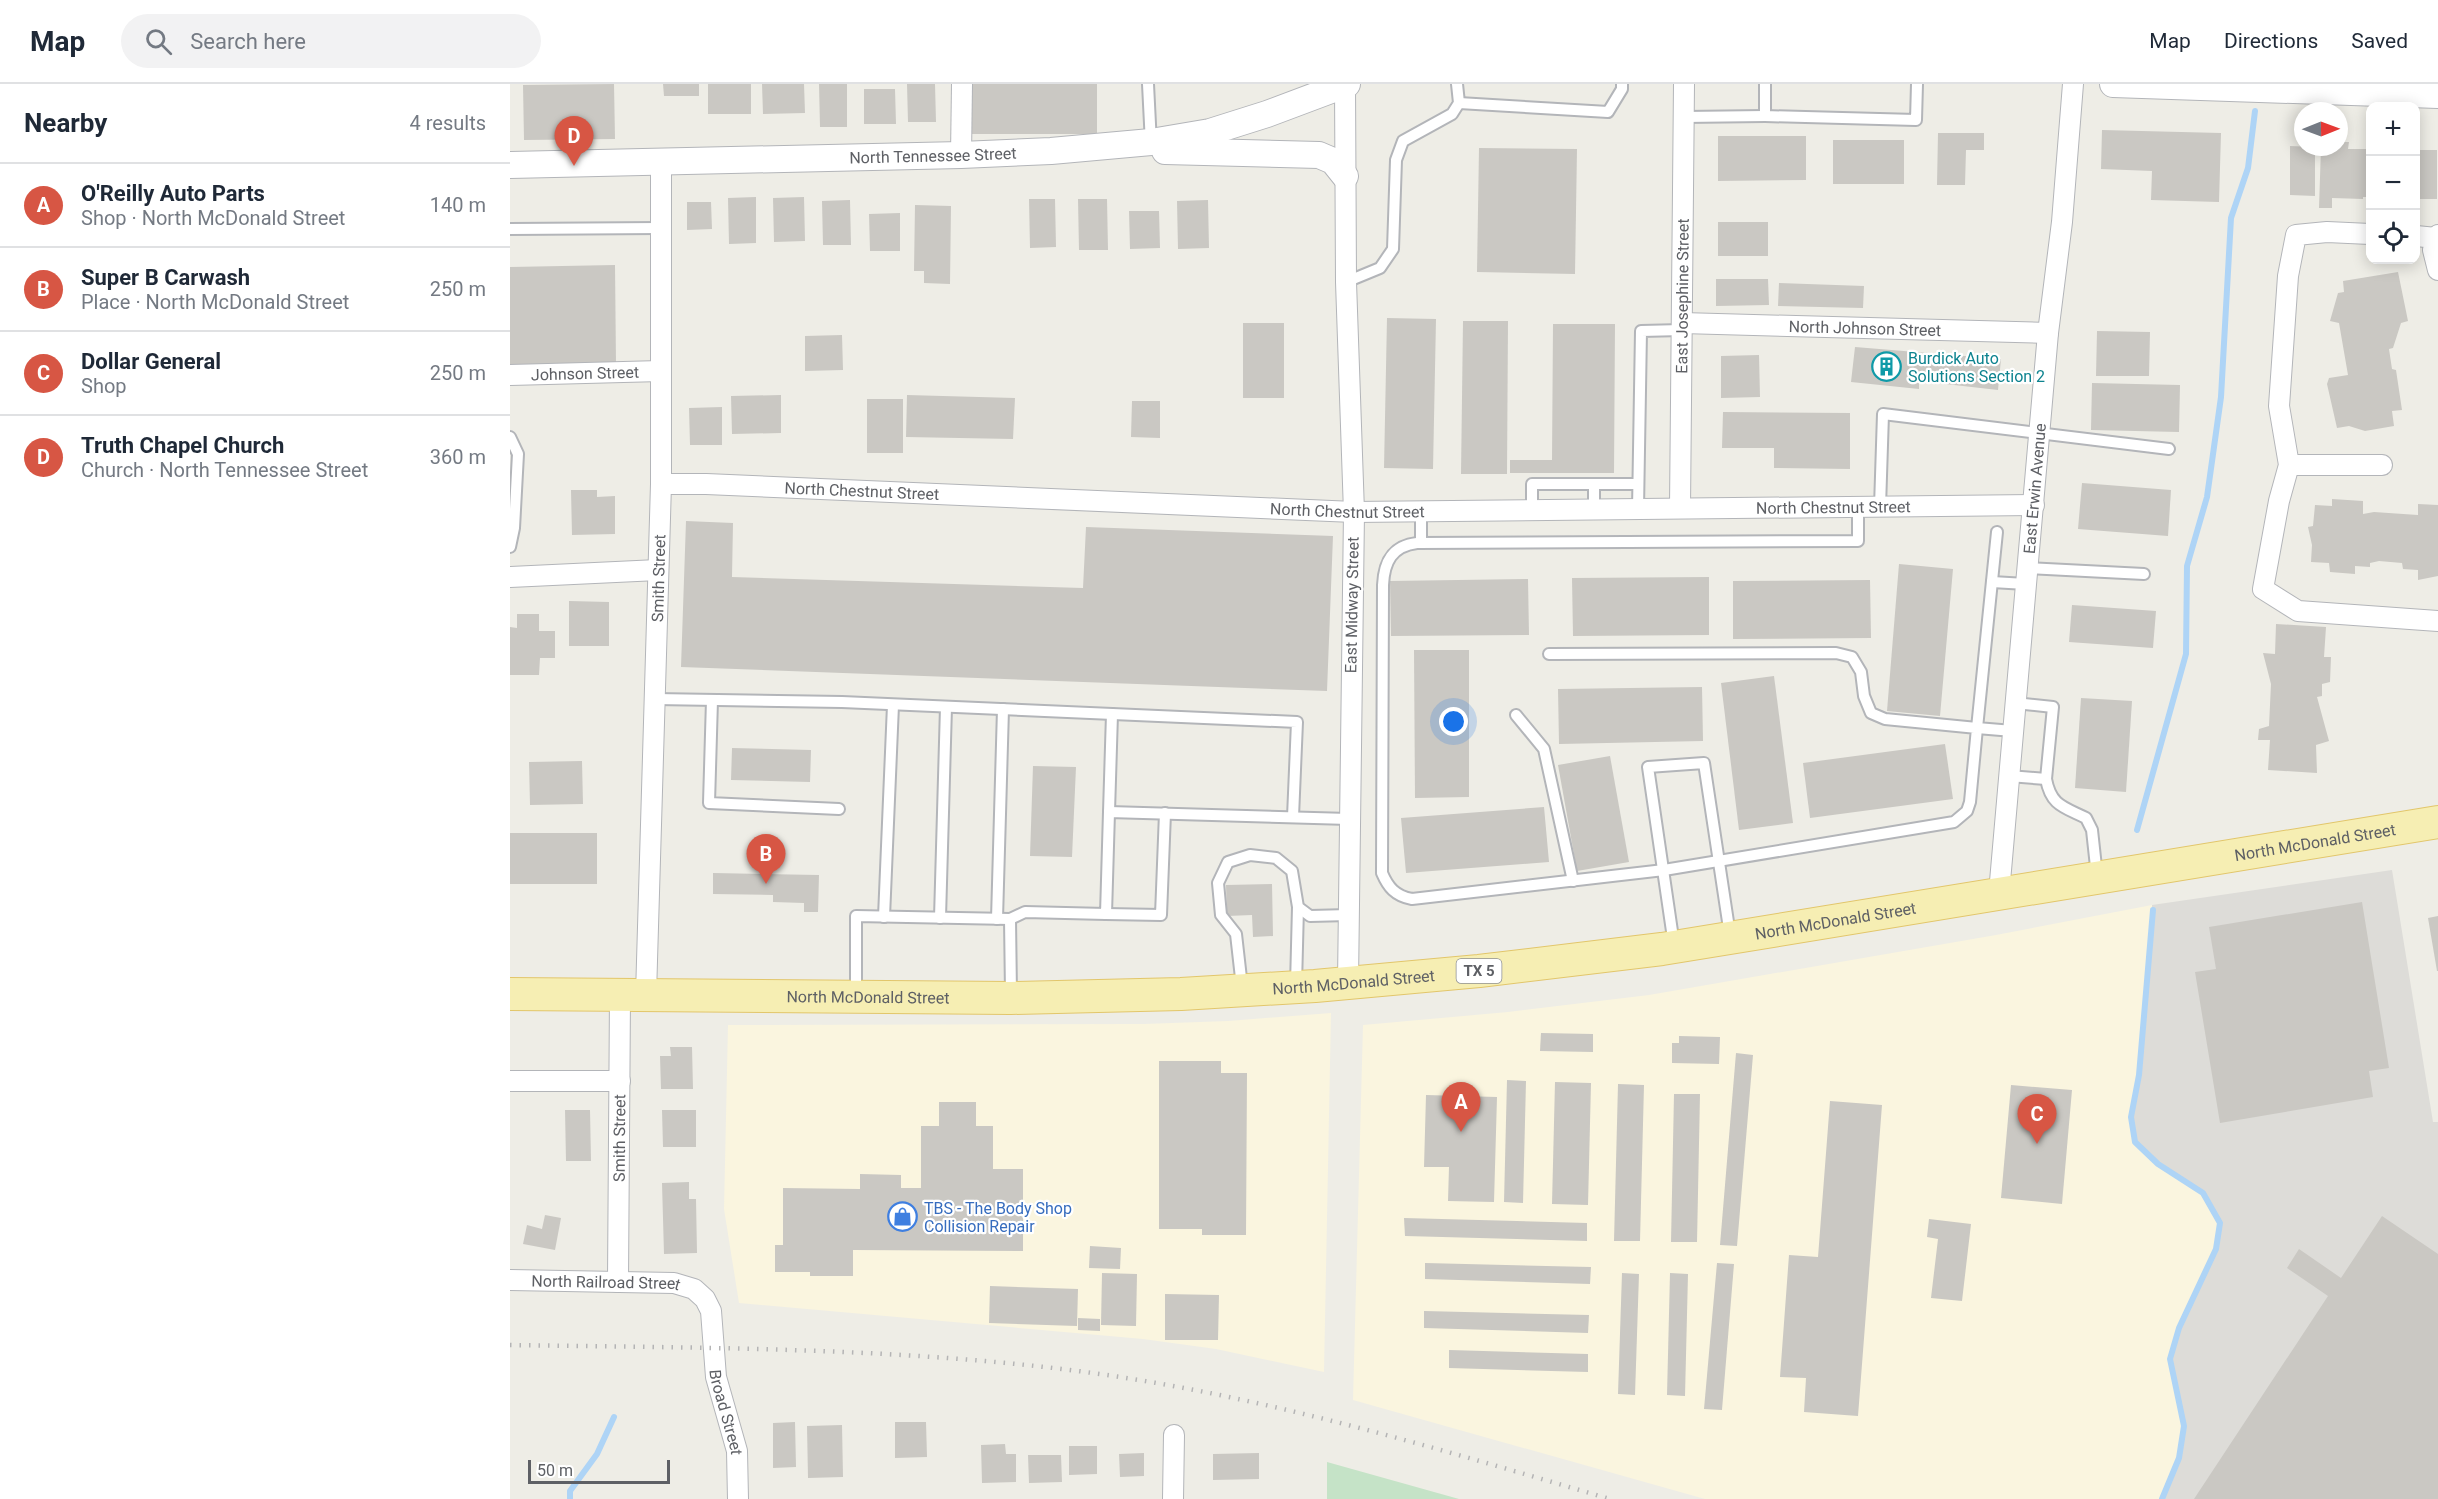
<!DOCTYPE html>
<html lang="en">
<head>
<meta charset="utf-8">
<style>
	body { margin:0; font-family:Roboto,sans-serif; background:#f2f2f3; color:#1f2937 }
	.controls { position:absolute; right:18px; top:18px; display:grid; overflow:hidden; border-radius:12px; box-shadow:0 3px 15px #0003 }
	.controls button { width:54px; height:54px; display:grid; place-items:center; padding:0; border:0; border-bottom:2px solid #e0e1e3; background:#fff; color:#1f2937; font:30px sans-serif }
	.compass { position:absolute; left:1784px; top:18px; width:54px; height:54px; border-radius:50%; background:#fff; box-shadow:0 3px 15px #0003; rotate:89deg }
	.scale { position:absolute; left:18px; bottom:15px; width:142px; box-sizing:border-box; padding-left:6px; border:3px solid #5e6065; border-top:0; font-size:16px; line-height:21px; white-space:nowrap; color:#5e6065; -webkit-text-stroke:4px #fff; paint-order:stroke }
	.you { position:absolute; left:944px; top:638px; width:21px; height:21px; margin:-15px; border:4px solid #fff; border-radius:50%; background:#1a73e8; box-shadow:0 0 0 9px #1a73e833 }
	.badge { display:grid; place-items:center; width:39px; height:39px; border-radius:50%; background:#d75644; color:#fff; font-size:20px; font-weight:700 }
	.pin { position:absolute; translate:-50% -50px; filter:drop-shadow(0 2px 3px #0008) }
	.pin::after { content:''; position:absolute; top:32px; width:21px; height:18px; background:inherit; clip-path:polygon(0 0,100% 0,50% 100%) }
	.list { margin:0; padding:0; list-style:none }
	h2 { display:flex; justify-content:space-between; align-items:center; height:78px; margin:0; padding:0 24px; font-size:26px }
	h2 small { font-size:20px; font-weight:400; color:#747a83 }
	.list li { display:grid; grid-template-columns:39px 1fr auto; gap:18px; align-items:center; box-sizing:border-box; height:84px; padding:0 24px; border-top:2px solid #e0e1e3 }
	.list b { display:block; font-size:22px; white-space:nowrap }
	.list p { margin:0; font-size:20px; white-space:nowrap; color:#747a83 }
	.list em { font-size:20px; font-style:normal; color:#747a83 }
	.icon { flex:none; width:33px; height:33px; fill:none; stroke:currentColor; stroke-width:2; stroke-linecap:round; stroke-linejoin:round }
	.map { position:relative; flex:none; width:1928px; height:1415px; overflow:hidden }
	header { display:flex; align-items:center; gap:36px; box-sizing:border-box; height:84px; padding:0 30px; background:#fff; border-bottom:2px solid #e0e1e3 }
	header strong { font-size:28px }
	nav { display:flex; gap:33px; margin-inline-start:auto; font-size:21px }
	.search { width:420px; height:54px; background:#f2f2f3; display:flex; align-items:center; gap:15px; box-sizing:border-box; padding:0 21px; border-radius:33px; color:#747a83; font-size:22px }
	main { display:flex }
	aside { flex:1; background:#fff }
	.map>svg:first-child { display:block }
</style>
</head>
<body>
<header>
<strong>Map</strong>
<div class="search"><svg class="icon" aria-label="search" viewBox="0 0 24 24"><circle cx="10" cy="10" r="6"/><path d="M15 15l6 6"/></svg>Search here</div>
<nav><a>Map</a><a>Directions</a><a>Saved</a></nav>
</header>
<main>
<aside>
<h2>Nearby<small>4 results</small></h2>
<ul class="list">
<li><span class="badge">A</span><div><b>O'Reilly Auto Parts</b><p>Shop · North McDonald Street</p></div><em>140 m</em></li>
<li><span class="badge">B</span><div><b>Super B Carwash</b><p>Place · North McDonald Street</p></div><em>250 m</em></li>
<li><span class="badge">C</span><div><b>Dollar General</b><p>Shop</p></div><em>250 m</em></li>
<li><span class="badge">D</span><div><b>Truth Chapel Church</b><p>Church · North Tennessee Street</p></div><em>360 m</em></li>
</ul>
</aside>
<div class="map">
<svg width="1928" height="1415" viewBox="0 0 1928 1415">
	<rect width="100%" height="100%" fill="#eeede6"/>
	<g fill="#faf5df">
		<path d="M1642,821l-1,54 -12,116 -8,42 27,47 45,29 17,30 -4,26 -37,79 -9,31 14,67 -5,32 -17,41h-457l-352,-99 10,-375 145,-13 141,-17 347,-60z"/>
		<path d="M821,929l-7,359 -108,-23 -73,-10 -404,-36 -15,-94 4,-184 416,-1 84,-3z"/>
	</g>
	<path fill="#dddcd8" d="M1882,786l41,252h5v377h-276l17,-41 5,-32 -14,-67 9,-31 37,-79 4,-26 -17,-30 -45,-29 -23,-22 -4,-25 8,-42 12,-116 1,-54z"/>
	<path fill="#c5e3c7" d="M817,1378l132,37h-132z"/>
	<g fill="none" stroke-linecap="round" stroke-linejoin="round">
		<g stroke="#aed4f6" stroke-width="6">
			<path d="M1627,746l49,-176 1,-88 20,-69 14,-100 10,-179 17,-50 7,-57"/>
			<path d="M1643,826l-14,165 -8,42 4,25 23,22 45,29 17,30 -4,26 -37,79 -9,31 14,67 -5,32 -17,41"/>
			<path d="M60,1415v-8l27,-37 17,-37"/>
		</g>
	</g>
	<g fill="#cac8c3">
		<path d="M104,0l1,55 -91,1 -1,-55z"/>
		<path d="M153,0h36v12h-35z"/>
		<rect x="198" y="0" width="43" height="30"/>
		<path d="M252,0h42l1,29 -42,1z"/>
		<path d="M309,0h28v43h-27z"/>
		<path d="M397,0h28l1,38h-28z"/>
		<path d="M461,0h126v50h-127z"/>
		<path d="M354,5h31l1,35h-32z"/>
		<path d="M1592,46l119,3 -2,69 -68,-2 1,-29 -51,-2z"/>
		<path d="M1428,49h46v17h-18l-1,35h-28z"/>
		<path d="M1208,52h88v44l-88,1z"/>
		<rect x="1323" y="56" width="71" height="44"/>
		<path d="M1829,58h10l-1,7h22v48h-7v2l-31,-1v10h-13l2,-61h18z"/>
		<path d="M1780,62l25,1v49l-25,-1z"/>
		<path d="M969,64l98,1 -2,125 -98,-2z"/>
		<rect x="1906" y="66" width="21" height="49"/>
		<path d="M246,113v46l-27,1 -1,-46z"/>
		<path d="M294,113l1,44 -31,1 -1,-44z"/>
		<path d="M519,115h26l1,48 -26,1z"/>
		<path d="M568,115h29l1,51h-29z"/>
		<path d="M340,116l1,45h-28l-1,-44z"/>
		<path d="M698,116l1,48 -31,1 -1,-48z"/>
		<path d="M177,118h24l1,27 -25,1z"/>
		<path d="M405,121l36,1 -1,78 -26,-1v-12h-10z"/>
		<path d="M619,127h30l1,37 -30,1z"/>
		<path d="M390,129v38h-30l-1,-37z"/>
		<rect x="1208" y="138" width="50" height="34"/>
		<path d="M105,181l1,100 -106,2v-100z"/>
		<path d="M1888,188l10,49 -7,2 -8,25 -4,1 3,20 4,1 6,40 -10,1 2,15 -29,5 -16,-5 -12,2 -10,-44 2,-6 19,-3 -9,-52 -9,-2 8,-28 6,-1 -1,-11z"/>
		<path d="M1206,195h52l1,26 -53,1z"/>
		<path d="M1269,199l85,3 -1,22 -85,-2z"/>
		<path d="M877,234l49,1 -3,150 -49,-1z"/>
		<path d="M953,237h45l-1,153h-46z"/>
		<rect x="733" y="239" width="41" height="75"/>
		<path d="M1043,240h62l-1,149h-104v-13h42z"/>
		<path d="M1587,247l53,1 -1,44h-53z"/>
		<path d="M332,251l1,35 -38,1v-35z"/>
		<path d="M1345,263l146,12 -3,31 -79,-9v8l-68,-7z"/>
		<path d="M1249,271l1,42 -39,1v-42z"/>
		<path d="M1582,299l88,2 -1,47 -88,-2z"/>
		<path d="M271,311v38l-49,1 -1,-38z"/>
		<path d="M397,311l108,3 -2,41 -107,-2z"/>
		<rect x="357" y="315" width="36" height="54"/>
		<path d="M622,317h28v37l-29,-1z"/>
		<path d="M212,323v38h-32l-1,-37z"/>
		<path d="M1213,328l127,1v56l-76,-1v-20h-52z"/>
		<path d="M1572,399l89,7 -3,46 -90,-7z"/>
		<path d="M61,406h26v7l18,-1v38l-43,1z"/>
		<path d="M1822,415l31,2v13l11,-2 44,3v-11l20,1v71l-20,4v-10l-15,-1 -1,-6 -23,-2 -9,2v4l-15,-1v8l-25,-2 -1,-9 -18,-1 1,-17 -4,-18 5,-1 2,-21 17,1z"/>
		<path d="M176,437l47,2 -1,54 351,11 3,-61 247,9 -6,155 -646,-24z"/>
		<path d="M1389,480l54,5 -13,147 -53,-5z"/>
		<path d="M1199,493v58l-136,1 -1,-58z"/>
		<path d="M1018,495l1,56 -138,1 -1,-55z"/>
		<path d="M1360,496l1,58 -138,1v-58z"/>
		<path d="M59,517l40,1v44h-40z"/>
		<path d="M1562,521l84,6 -3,37 -84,-6z"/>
		<path d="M7,530h22v17h16v27h-15l-1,17h-29v-48l7,1z"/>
		<path d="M1766,540l50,3 -2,30h7l-1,25 -8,2v12l-5,1 12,44 -13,4 1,28 -49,-3 2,-30h-12l1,-11 10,-3 2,-42 -8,-31 12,1z"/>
		<path d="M904,566h55v147l-54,1z"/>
		<path d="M1264,592l19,147 -54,7 -18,-147z"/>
		<path d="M1192,603l1,54 -144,3 -1,-55z"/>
		<path d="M1571,614l51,3 -6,91 -51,-4z"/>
		<path d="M1435,660l8,55 -143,19 -7,-55z"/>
		<path d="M222,664l79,2 -1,32 -79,-2z"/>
		<path d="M1100,672l19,106 -52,9 -19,-106z"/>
		<path d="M72,677l1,43 -53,1 -1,-43z"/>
		<path d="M523,682l43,1 -4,90 -42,-1z"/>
		<path d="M1034,723l5,55 -143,11 -5,-55z"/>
		<rect x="0" y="749" width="87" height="51"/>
		<path d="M203,789l106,2 -1,37h-14v-9l-31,-1v-7l-60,-1z"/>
		<path d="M762,800l1,52 -20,1 -1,-22 -25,1 -1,-31z"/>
		<path d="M1852,818l27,166 -20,3 4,26 -153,26 -25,-151 21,-3 -7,-42z"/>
		<path d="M1928,832v55h-1l-9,-53z"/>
		<path d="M1031,949l52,1v18l-53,-1z"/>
		<path d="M1169,952l41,1 -1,27 -47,-1v-20h7z"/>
		<path d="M160,963h22l1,42h-32l-1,-33h11z"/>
		<path d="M1226,969l17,2 -16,191 -17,-1z"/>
		<path d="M649,977h62v12h26l-1,162h-44v-6h-43z"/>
		<path d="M997,996l19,1 -3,122 -19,-1z"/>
		<path d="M1045,998l36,1 -3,122 -36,-1z"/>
		<path d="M1108,1000l26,1 -4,156h-26z"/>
		<path d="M1501,1001l61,5 -10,114 -61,-6z"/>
		<path d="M1164,1010h26l-3,148h-26z"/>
		<path d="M916,1011l71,2 -3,105 -46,-1 1,-34h-25z"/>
		<path d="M1320,1017l52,4 -24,311 -54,-4 2,-34 -26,-1 9,-122 29,2z"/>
		<path d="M429,1018h37v24h17v43h30v82l-170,-1v26h-43v-4h-35v-27h8v-57l77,1v-15l41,1v13h20v-62h18z"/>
		<path d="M55,1026h25l1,51h-25z"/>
		<path d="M152,1026h34v37h-33z"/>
		<path d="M179,1098v17h7l1,54 -33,1 -2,-71z"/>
		<path d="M35,1131l16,3 -6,32 -32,-6 4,-19 15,4z"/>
		<path d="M1872,1132l56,38v245h-244l134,-203 -41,-28 12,-19 42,29z"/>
		<path d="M894,1134l183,5v18l-182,-5z"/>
		<path d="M1419,1135l42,5 -9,77 -31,-3 7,-59 -11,-2z"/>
		<path d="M580,1162l31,2 -1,21 -31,-1z"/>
		<path d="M915,1179l166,4 -1,17 -165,-5z"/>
		<path d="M1207,1179l17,1 -12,146 -18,-1z"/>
		<path d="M592,1189l35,1 -1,52 -35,-1z"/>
		<path d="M1112,1189l17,1 -4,121 -17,-1z"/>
		<path d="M1160,1189l18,1 -3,122 -18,-1z"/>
		<path d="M480,1202l88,3 -1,37 -88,-3z"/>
		<path d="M655,1210l54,1 -1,45h-53z"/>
		<path d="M914,1227l165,4 -1,18 -164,-5z"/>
		<path d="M568,1234l22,1v12l-22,-1z"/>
		<path d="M939,1266l139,4v18l-139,-4z"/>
		<path d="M285,1338l1,45 -23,1v-45z"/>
		<path d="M385,1338h31l1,35 -32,1z"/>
		<path d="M332,1341l1,52 -35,1 -1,-52z"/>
		<path d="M495,1360l1,10h10v28l-34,1 -1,-38z"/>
		<path d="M559,1362h28v28l-28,1z"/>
		<path d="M634,1369v23l-24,1 -1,-23z"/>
		<path d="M749,1369v26l-46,1v-26z"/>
		<path d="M518,1371h33l1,27 -33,1z"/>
	</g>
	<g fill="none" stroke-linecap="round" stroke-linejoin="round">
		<defs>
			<g id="service">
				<path d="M638,0l3,60"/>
				<path d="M1255,0v32l151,4 1,-36"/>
				<path d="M949,19l149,9 14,-23v-5"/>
				<path d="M1174,33l81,-1"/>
				<path d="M0,145l151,-1"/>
				<path d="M836,198l34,-14 13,-19 3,-89 7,-19 49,-27 7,-11 -2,-19"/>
				<path d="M0,353l8,17 -4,74 -4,19"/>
				<path d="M1084,400v25"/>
				<path d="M1370,423l3,-93 286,35"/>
				<path d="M1128,425l3,-178 41,-1"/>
				<path d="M911,426v33"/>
				<path d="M1022,426v-26h106"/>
				<path d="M1487,448l-20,196 36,3"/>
				<path d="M1518,484l116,6"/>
				<path d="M1482,498l34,2"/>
				<path d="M1039,570l287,-1 16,4 9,15 3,24 7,17 14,6 92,9 -7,74 -3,9 -13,11 -290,48 -252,29c-17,-3 -24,-12 -30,-26l1,-288c1,-23 9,-39 34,-42l441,-2v-34"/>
				<path d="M145,615l187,3 455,20 -4,95"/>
				<path d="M202,616l-3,103 130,6"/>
				<path d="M1505,619l38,4 -7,72c5,27 18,28 40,39l6,12 5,46"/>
				<path d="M1006,631l28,34 29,132"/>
				<path d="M1499,692l37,3"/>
				<path d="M599,728l3,-98"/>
				<path d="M596,830l55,1 4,-102"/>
				<path d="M374,833l9,-212"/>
				<path d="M430,834l6,-211"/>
				<path d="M487,835l6,-210"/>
				<path d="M1164,861l-26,-178 56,-4 26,172"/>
				<path d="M786,901l2,-78"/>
				<path d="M732,903l-6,-53 -15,-19 -3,-32 10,-21 22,-7 26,3 16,13 6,36 12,9 39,-1"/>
				<path d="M346,910v-78l154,3"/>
				<path d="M501,910l-1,-75 15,-7 81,2 3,-102 240,7"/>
			</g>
			<g id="minor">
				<path d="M835,0l1,198 8,230 -6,470"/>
				<path d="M451,71l1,-71"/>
				<path d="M1860,150l-43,-2 -31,3 -8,41 -9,130 10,59 -10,36 -16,88 35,22 140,10"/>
				<path d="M1928,151l-5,15 5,20"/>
				<path d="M1906,152l20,2"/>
				<path id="s1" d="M1172,239l366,10"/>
				<path id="s2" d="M0,291l151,-4"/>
				<path d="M1779,381h93"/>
				<path id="s3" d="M151,400h45l648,28 680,-7"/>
				<path id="s4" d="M1170,424l4,-424"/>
				<path d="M0,493l148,-7"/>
				<path id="s5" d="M1489,809l49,-560 14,-111 11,-138"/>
				<path id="s6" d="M136,911l15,-511v-322"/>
				<path d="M0,997h110"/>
				<path id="s7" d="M0,1196l164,3 20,6 11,10 6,12 5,66 21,74 1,48"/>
				<path id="s8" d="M108,1198l2,-287"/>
				<path d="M663,1415l1,-64"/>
			</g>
			<g id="tertiary">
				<path d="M1603,0l325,11"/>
				<path d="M655,67l154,4 14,6 12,15"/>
				<path id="s9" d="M0,81l451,-10 90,-4 100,-9 59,-10 57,-18 80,-30"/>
			</g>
			<g id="primary">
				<path id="s10" d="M0,910l501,4 170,-4 134,-8 164,-15 183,-22 776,-127"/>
			</g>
		</defs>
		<use href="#service" stroke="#b3b5b9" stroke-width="14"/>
		<use href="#minor" stroke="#b3b5b9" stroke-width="22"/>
		<use href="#tertiary" stroke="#b3b5b9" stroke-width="28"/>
		<use href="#primary" stroke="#e2c66b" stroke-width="34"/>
		<use href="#service" stroke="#fff" stroke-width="10"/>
		<use href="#minor" stroke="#fff" stroke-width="20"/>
		<use href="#tertiary" stroke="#fff" stroke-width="26"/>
		<use href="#primary" stroke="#f6eeb3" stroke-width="32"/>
		<path stroke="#b4b4b5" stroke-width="4.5" stroke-dasharray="1.5 8" stroke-linecap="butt" d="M0,1261c187,3 374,2 560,25 185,23 362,77 540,129"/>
	</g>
	<defs>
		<symbol id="building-ring" viewBox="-11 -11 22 22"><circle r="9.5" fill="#fff" stroke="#0f9aa8" stroke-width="1.5"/><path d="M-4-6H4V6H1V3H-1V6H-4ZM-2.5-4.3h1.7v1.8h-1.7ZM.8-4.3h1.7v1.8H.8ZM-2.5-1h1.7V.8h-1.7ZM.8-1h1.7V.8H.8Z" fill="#0f9aa8"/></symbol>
		<symbol id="shop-ring" viewBox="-11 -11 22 22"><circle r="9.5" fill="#fff" stroke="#3f7fe0" stroke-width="1.5"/><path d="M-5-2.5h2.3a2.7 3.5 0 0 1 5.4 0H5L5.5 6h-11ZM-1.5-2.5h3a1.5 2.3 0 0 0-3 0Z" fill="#3f7fe0"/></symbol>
	</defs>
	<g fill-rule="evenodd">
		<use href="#building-ring" x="1360" y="266" width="33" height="33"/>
		<use href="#shop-ring" x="376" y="1116" width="33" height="33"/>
	</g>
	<g text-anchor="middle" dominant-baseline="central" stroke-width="4.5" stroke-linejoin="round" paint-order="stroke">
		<rect fill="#fff" stroke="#8e9093" stroke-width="1.5" x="946.5" y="875" width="45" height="24" rx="4.5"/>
		<g font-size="15" font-weight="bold" fill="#5e6065">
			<text x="969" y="887">TX 5</text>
		</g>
		<g font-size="16" fill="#5e6065" stroke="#fff">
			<text stroke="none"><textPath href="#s9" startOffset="423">North Tennessee Street</textPath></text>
			<text stroke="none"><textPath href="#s4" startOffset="212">East Josephine Street</textPath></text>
			<text stroke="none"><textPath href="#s1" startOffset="183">North Johnson Street</textPath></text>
			<text stroke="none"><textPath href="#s2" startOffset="75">Johnson Street</textPath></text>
			<text stroke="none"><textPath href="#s5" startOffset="406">East Erwin Avenue</textPath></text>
			<text stroke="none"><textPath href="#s3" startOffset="201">North Chestnut Street</textPath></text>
			<text stroke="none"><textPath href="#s3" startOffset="1173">North Chestnut Street</textPath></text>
			<text stroke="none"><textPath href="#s3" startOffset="687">North Chestnut Street</textPath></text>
			<text stroke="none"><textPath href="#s6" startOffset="417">Smith Street</textPath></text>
			<text transform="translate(842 521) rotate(-89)">East Midway Street</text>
			<text stroke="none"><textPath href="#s10" startOffset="1816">North McDonald Street</textPath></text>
			<text stroke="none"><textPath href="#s10" startOffset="1330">North McDonald Street</textPath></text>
			<text stroke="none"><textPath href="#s10" startOffset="844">North McDonald Street</textPath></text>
			<text stroke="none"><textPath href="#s10" startOffset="358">North McDonald Street</textPath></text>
			<text stroke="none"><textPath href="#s8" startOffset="144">Smith Street</textPath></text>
			<text stroke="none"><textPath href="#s7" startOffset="96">North Railroad Street</textPath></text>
			<text stroke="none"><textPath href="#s7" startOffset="316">Broad Street</textPath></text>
		</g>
		<g font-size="16" fill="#0d838f" stroke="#fff" text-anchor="start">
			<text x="1398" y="274">Burdick Auto<tspan x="1398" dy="18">Solutions Section 2</tspan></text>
		</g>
		<g font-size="16" fill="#366cbe" stroke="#fff" text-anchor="start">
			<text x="414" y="1124">TBS - The Body Shop<tspan x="414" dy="18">Collision Repair</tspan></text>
		</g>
	</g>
</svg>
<div class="controls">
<button>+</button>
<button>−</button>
<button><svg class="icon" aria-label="locate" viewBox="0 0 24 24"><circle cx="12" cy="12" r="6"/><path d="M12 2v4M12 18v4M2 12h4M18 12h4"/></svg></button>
</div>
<svg class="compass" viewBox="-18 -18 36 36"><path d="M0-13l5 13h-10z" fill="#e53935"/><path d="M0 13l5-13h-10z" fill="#747a83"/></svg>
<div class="scale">50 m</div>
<div class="you"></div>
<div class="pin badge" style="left:951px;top:1048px">A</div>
<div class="pin badge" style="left:256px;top:800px">B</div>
<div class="pin badge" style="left:1527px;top:1060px">C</div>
<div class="pin badge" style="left:64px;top:82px">D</div>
</div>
</main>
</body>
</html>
